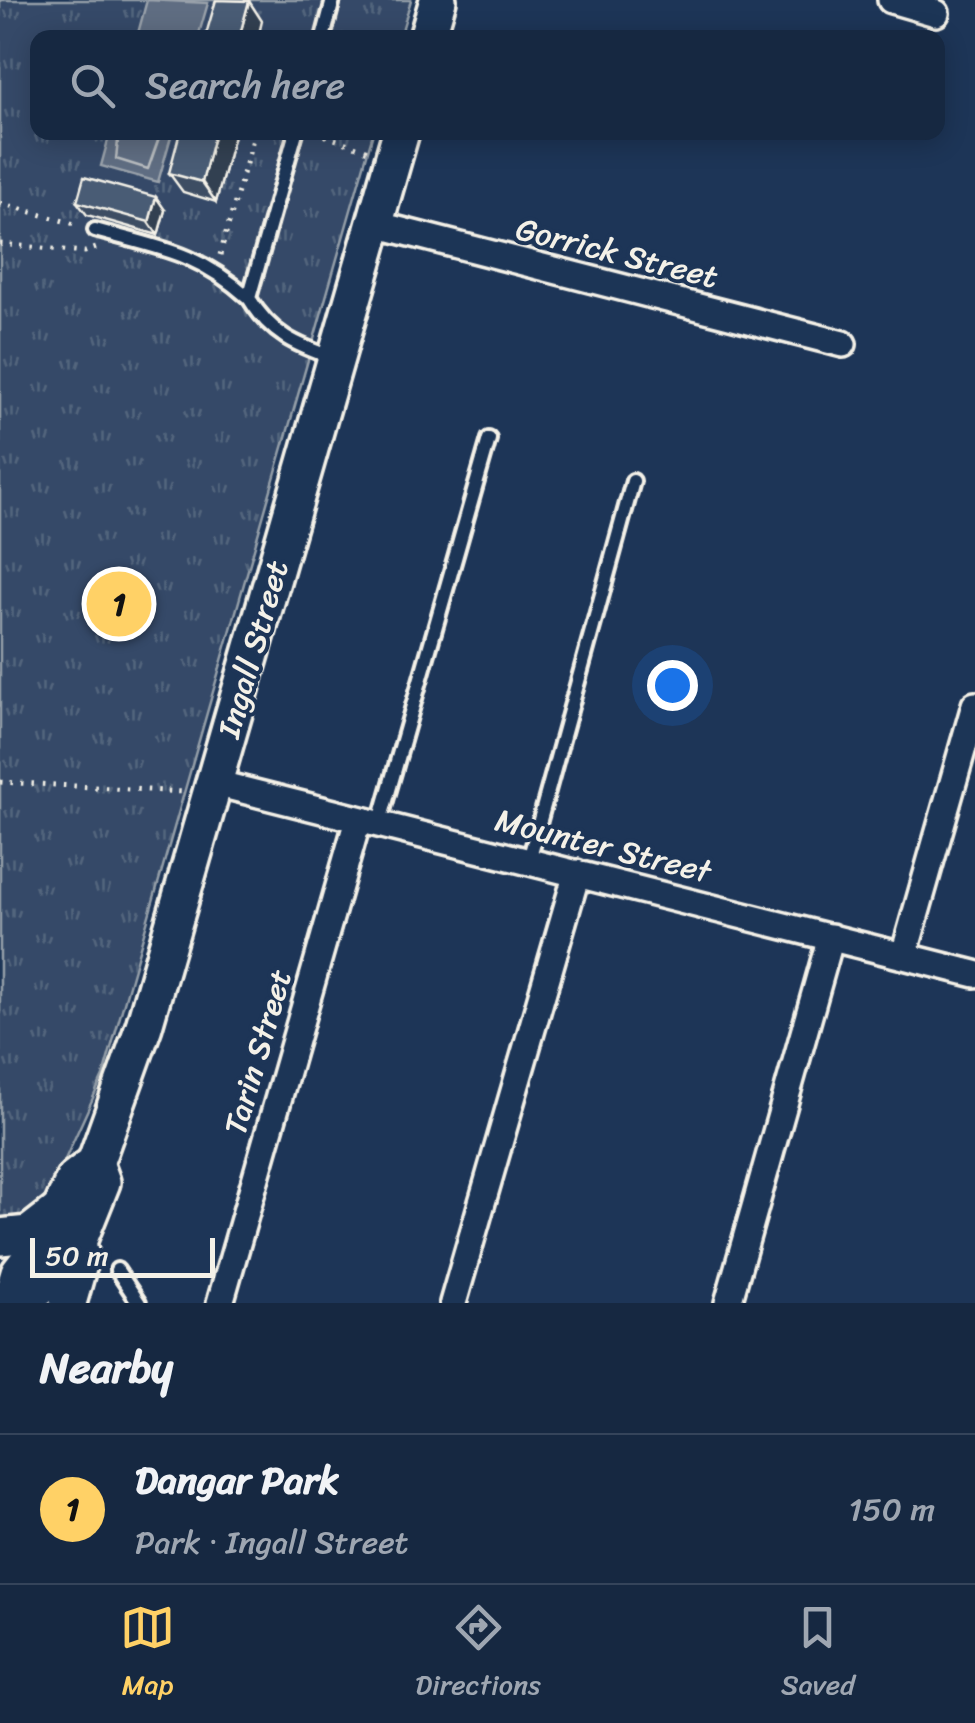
<!DOCTYPE html>
<html lang="en">
<head>
<meta charset="utf-8">
<style>
	body { margin:0; font-family:Sriracha,sans-serif; background:#1f3048; color:#f1f3f6 }
	.scale { position:absolute; left:30px; bottom:25px; width:185px; box-sizing:border-box; padding-left:10px; border:5px solid #f4f1e8; border-top:0; font-size:28px; line-height:35px; white-space:nowrap; color:#f4f1e8; -webkit-text-stroke:8px #1d3557; paint-order:stroke }
	.you { position:absolute; left:672px; top:685px; width:35px; height:35px; margin:-25px; border:8px solid #fff; border-radius:50%; background:#1a73e8; box-shadow:0 0 0 15px #1a73e833 }
	.badge { display:grid; place-items:center; width:65px; height:65px; border-radius:50%; background:#ffd166; color:#111; font-size:32px; font-weight:700 }
	.pin { position:absolute; translate:-50% -50%; border:5px solid #fff; box-shadow:0 2px 10px #0006 }
	.list { margin:0; padding:0; list-style:none }
	h2 { display:flex; justify-content:space-between; align-items:center; height:130px; margin:0; padding:0 40px; font-size:42px }
	h2 small { font-size:32px; font-weight:400; color:#9ea6b1 }
	.list li { display:grid; grid-template-columns:65px 1fr auto; gap:30px; align-items:center; box-sizing:border-box; height:150px; padding:0 40px; border-top:2px solid #35445a }
	.list b { display:block; font-size:38px; white-space:nowrap }
	.list p { margin:0; font-size:32px; white-space:nowrap; color:#9ea6b1 }
	.list em { font-size:32px; font-style:normal; color:#9ea6b1 }
	.icon { flex:none; width:55px; height:55px; fill:none; stroke:currentColor; stroke-width:2; stroke-linecap:round; stroke-linejoin:round }
	.map { position:relative; flex:none; width:975px; height:1303px; overflow:hidden }
	.search { position:absolute; background:#162841; box-shadow:0 5px 25px #0003; left:30px; right:30px; top:30px; height:110px; display:flex; align-items:center; gap:25px; box-sizing:border-box; padding:0 35px; border-radius:20px; color:#9ea6b1; font-size:38px }
	.sheet { height:280px; background:#162841 }
	nav { display:flex; justify-content:space-around; align-items:center; box-sizing:border-box; height:140px; border-top:2px solid #35445a; background:#162841; font-size:28px; color:#9ea6b1 }
	nav a { display:grid; justify-items:center; gap:5px }
	nav .on { color:#ffd166 }
	.map>svg:first-child { display:block }
</style>
</head>
<body>
<div class="map">
<svg width="975" height="1303" viewBox="0 0 975 1303">
	<defs>
		<pattern id="park-tufts" width="24" height="20" patternUnits="userSpaceOnUse" patternTransform="scale(2.5)"><rect width="24" height="20" fill="#354a67"/><path d="M3 7l-1-3M5 7V3M7 7l1-3M15 17l-1-3M17 17v-4M19 17l1-3" fill="none" stroke="#53657d"/></pattern>
	</defs>
	<rect width="100%" height="100%" fill="#1d3557"/>
	<filter id="ink" filterUnits="userSpaceOnUse"><feTurbulence type="fractalNoise" baseFrequency=".01" numOctaves="2"/><feDisplacementMap in="SourceGraphic" scale="20" xChannelSelector="R" yChannelSelector="G"/><feConvolveMatrix kernelMatrix="1 2 1 2 8 2 1 2 1" color-interpolation-filters="sRGB"/></filter>
	<g filter="url(#ink)">
		<path fill="url(#park-tufts)" stroke="#949ea8" stroke-width="2.5" d="M0,0h411l-11,37 -362,1v94l335,1 -270,943 -61,134 -18,14 -24,-6z"/>
		<g fill="#5e6d82" stroke="#9aa2ab" stroke-width="2.5">
			<path d="M147,0l61,3 -10,34h-61z"/>
			<path d="M110,133h62l-14,49 -57,-16z"/>
		</g>
		<g fill="none" stroke-linecap="round" stroke-linejoin="round">
			<path stroke="#b8bcbf" stroke-width="2.5" d="M119,132l-3,27 32,10 13,-37"/>
			<defs>
				<g id="lane">
					<path d="M323,38l10,-38"/>
					<path d="M296,132l-47,166c22,37 47,47 87,61"/>
					<path d="M95,230c65,18 103,22 154,68"/>
					<path d="M379,825l110,-386"/>
					<path d="M529,860l104,-379"/>
					<path d="M117,1270l22,33"/>
				</g>
				<g id="street">
					<path d="M891,0l45,13"/>
					<path d="M375,224l468,120"/>
					<path d="M215,783l760,191"/>
					<path d="M904,955l71,-250"/>
					<path d="M220,1303l138,-483"/>
					<path d="M453,1303l124,-430"/>
					<path d="M728,1303l103,-366"/>
				</g>
				<g id="secondary">
					<path d="M427,38l11,-38"/>
					<path d="M0,1237l29,-3 31,-24"/>
					<path d="M13,1293l6,-20 32,-41 23,-53 21,-16 49,-137 257,-894"/>
					<path d="M0,1301l13,-8 18,1 23,-19 13,-26 11,-7 24,-60 -7,-19"/>
					<path d="M68,1303l13,-46 -2,-9"/>
				</g>
			</defs>
			<use href="#lane" stroke="#f4f1e8" stroke-width="20"/>
			<use href="#street" stroke="#f4f1e8" stroke-width="32"/>
			<use href="#secondary" stroke="#f4f1e8" stroke-width="42"/>
			<g stroke="#f4f1e8" stroke-width="5" stroke-dasharray="2.5 8" stroke-linecap="butt">
				<path d="M315,132l53,19"/>
				<path d="M0,203l78,22"/>
				<path d="M0,244l85,8 11,-4"/>
				<path d="M220,255l35,-123"/>
				<path d="M0,782l185,10"/>
			</g>
			<use href="#lane" stroke="#1d3557" stroke-width="12"/>
			<use href="#street" stroke="#1d3557" stroke-width="25"/>
			<use href="#secondary" stroke="#1d3557" stroke-width="35"/>
		</g>
		<g fill="#3e4e64" stroke="#f4f1e8" stroke-width="2.5">
			<path d="M234,135l-18,67 -33,-10 -14,-19z"/>
			<path d="M77,202l88,8 -7,25 -71,-20z"/>
		</g>
		<g fill="#324051" stroke="#f4f1e8" stroke-width="2.5">
			<path d="M249,1l13,20 -4,17h-19z"/>
			<path d="M215,132h17l2,3 -18,67 -14,-20z"/>
			<path d="M156,197l9,13 -7,25 -9,-13z"/>
		</g>
		<g fill="#485b74" stroke="#f4f1e8" stroke-width="2.5">
			<path d="M216,0l33,1 -10,37h-34z"/>
			<path d="M180,132h35l-13,50 -33,-9z"/>
			<path d="M84,177l72,20 -7,25 -72,-20z"/>
		</g>
	</g>
	<g text-anchor="middle" dominant-baseline="central" stroke-width="8" stroke-linejoin="round" paint-order="stroke">
		<g font-size="32" fill="#f4f1e8" stroke="#1d3557">
			<text transform="translate(617 253) rotate(14)">Gorrick Street</text>
			<text transform="translate(253 649) rotate(-74)">Ingall Street</text>
			<text transform="translate(603 846) rotate(14)">Mounter Street</text>
			<text transform="translate(258 1052) rotate(-74)">Tarin Street</text>
		</g>
	</g>
</svg>
<div class="scale">50 m</div>
<div class="you"></div>
<div class="pin badge" style="left:119px;top:604px">1</div>
<div class="search"><svg class="icon" aria-label="search" viewBox="0 0 24 24"><circle cx="10" cy="10" r="6"/><path d="M15 15l6 6"/></svg>Search here</div>
</div>
<section class="sheet">
<h2>Nearby<small></small></h2>
<ul class="list">
<li><span class="badge">1</span><div><b>Dangar Park</b><p>Park · Ingall Street</p></div><em>150 m</em></li>
</ul>
</section>
<nav>
<a class="on"><svg class="icon" aria-label="map" viewBox="0 0 24 24"><path d="M3 6l6-2 6 2 6-2v14l-6 2-6-2-6 2zM9 4v14M15 6v14"/></svg>Map</a>
<a><svg class="icon" aria-label="directions" viewBox="0 0 24 24"><path d="M12 3l9 9-9 9-9-9zM9 14v-3h6M13 9l2 2-2 2"/></svg>Directions</a>
<a><svg class="icon" aria-label="saved" viewBox="0 0 24 24"><path d="M7 4h10v16l-5-4-5 4z"/></svg>Saved</a>
</nav>
</body>
</html>
